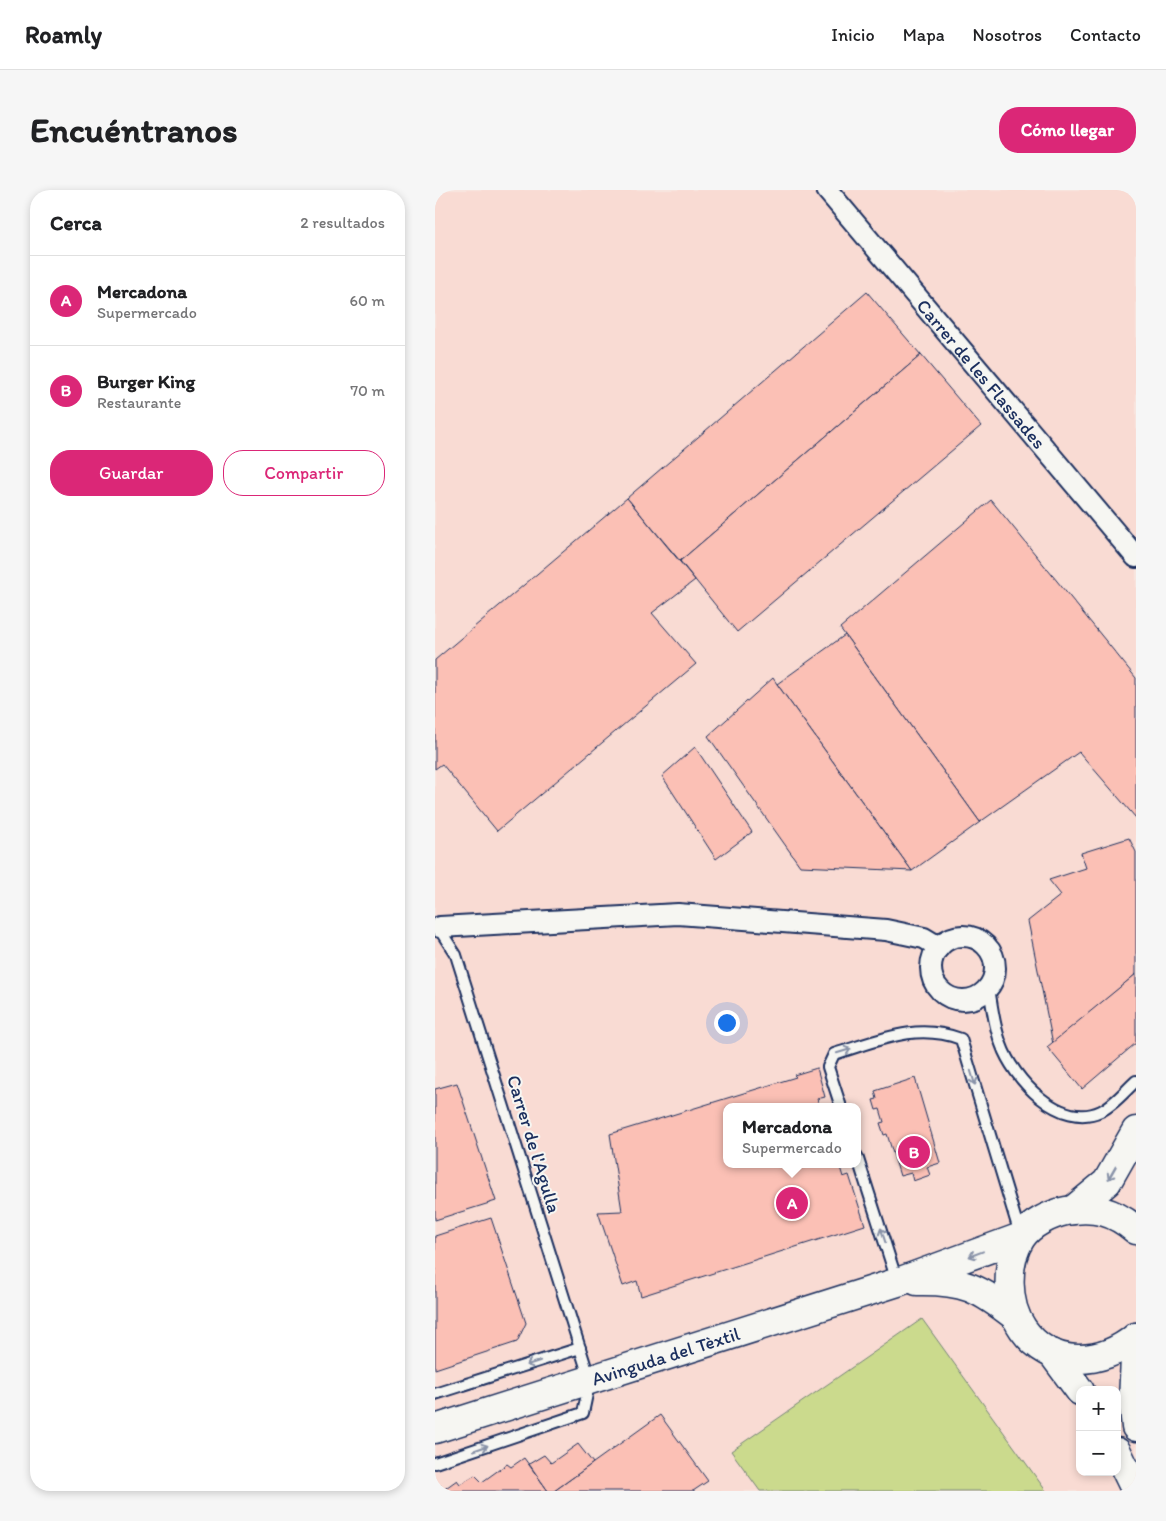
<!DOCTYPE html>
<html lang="es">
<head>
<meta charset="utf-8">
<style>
	body { margin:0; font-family:Itim,sans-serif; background:#f6f6f6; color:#202124 }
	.controls { position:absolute; right:15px; bottom:15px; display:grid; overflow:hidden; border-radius:10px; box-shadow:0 2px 8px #0003 }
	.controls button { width:45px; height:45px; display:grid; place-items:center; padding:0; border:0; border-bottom:1px solid #e0e0e0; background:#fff; color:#202124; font:25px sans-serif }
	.you { position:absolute; left:291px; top:832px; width:18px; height:18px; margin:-12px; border:4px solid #fff; border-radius:50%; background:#1a73e8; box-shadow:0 0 0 8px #1a73e833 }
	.badge { display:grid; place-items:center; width:32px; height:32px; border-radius:50%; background:#db2777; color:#fff; font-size:16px; font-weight:700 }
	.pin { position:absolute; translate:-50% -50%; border:2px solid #fff; box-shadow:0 1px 5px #0006 }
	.popup { position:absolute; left:288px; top:913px; width:138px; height:65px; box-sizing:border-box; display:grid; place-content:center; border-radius:10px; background:#fff; filter:drop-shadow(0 1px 4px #0005); font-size:16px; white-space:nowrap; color:#757577 }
	.popup b { font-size:19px; color:#202124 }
	.popup::after { content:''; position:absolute; left:50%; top:100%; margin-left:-10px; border:10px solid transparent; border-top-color:#fff }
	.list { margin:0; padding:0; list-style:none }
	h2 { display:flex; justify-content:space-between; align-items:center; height:65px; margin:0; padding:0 20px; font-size:21px }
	h2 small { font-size:16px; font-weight:400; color:#757577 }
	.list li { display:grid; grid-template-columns:32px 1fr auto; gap:15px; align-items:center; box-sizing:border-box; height:90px; padding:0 20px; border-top:1px solid #e0e0e0 }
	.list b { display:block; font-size:19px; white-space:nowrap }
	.list p { margin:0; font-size:16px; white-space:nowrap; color:#757577 }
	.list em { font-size:16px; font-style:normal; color:#757577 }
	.actions { display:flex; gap:10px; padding:15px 20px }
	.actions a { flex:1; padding:11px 0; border:1px solid #db2777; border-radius:20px; text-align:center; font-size:18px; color:#db2777 }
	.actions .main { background:#db2777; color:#fff }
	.map { position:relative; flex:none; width:701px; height:1301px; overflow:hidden; border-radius:20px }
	header { display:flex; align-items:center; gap:30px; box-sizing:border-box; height:70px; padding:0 25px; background:#fff; border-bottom:1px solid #e0e0e0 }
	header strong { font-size:24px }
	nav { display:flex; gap:28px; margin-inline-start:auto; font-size:18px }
	.intro { display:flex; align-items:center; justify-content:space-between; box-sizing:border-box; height:120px; padding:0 30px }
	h1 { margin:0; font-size:35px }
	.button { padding:12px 22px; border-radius:20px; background:#db2777; color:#fff; font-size:18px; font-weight:700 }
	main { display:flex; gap:30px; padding:0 30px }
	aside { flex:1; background:#fff; border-radius:20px; box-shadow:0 2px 8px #0003 }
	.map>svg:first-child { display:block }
</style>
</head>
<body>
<header>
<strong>Roamly</strong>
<nav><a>Inicio</a><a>Mapa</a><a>Nosotros</a><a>Contacto</a></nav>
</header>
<div class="intro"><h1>Encuéntranos</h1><a class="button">Cómo llegar</a></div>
<main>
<aside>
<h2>Cerca<small>2 resultados</small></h2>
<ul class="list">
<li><span class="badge">A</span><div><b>Mercadona</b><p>Supermercado</p></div><em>60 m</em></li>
<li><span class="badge">B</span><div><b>Burger King</b><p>Restaurante</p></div><em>70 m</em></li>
</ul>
<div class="actions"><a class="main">Guardar</a><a>Compartir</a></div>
</aside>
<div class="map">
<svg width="701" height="1301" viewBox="0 0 701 1301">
	<rect width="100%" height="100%" fill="#f8e6e0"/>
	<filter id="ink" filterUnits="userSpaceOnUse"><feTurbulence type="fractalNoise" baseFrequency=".02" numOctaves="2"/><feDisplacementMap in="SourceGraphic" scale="10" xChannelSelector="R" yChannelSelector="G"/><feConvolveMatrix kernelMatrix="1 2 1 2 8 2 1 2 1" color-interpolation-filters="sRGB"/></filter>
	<g filter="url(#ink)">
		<path fill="#f9dbd3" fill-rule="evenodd" d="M0,0h701v1301h-701zM292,917h130v57h-130zM645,1200h37v82h-37z"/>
		<path fill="#cbda8d" stroke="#738476" d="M487,1129l124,172h-286l-29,-40z"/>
		<g fill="#fbc0b5" stroke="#1b2f5e">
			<path d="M432,102l54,63 -241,206 -53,-63z"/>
			<path d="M486,165l60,71 -244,206 -57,-71z"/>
			<path d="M192,308l68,82 -43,33 44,51 -199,167 -55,-67 -7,5v-109z"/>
			<path d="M556,310l145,178v140l-57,-66 -99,70 -140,-194z"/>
			<path d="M410,445l135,187 -68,49 -135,-187z"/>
			<path d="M338,488l4,6 135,187 -112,-5 -92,-130z"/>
			<path d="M260,557l57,85 -36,27 -54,-83z"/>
			<path d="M694,648l7,14v122l-83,70 -25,-123 33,-26 -12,-15 37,-12 -5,-15z"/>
			<path d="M701,784v69l-54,46 -35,-42z"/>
			<path d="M382,878l8,29 -8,2 3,8h-93v57h112l4,13 6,-2 16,50 -224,71 -4,-15 -14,5 -25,-74 24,-1 -12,-77 186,-57 -2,-2z"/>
			<path d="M480,888l25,85 -13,4 3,8 -17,6 -2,-8 -11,3 -13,-42 -3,1 -4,-12 4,-1 -4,-13 -4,1 -3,-10 4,-1 -2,-8z"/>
			<path d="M22,893l39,118 -61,19v-131z"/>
			<path d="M56,1028l35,105 -9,19 -82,27v-133z"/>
			<path d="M225,1225l48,66 -15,10h-139z"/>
			<path d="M143,1254l15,19 -39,28h-6l-19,-27 15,-9 7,8z"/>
			<path d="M89,1268l24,33h-113l5,-6 3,5 14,-10 3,4 15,-9 7,7 25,-18 4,3z"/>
		</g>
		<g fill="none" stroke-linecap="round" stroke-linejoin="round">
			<defs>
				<g id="lane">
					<path d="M554,798c3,18 5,38 12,56 12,35 59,86 100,67 13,-6 24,-20 35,-30"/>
					<path d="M406,917l-13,-40 6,-13c44,-13 81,-32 127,-15l59,195"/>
					<path d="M422,966l40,125"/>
					<path d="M0,1204l145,-46"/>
					<path d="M0,1273l148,-50 7,-33 -134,-425 -18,-28"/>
				</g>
				<g id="street">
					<path id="s1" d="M392,0l309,367"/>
					<path d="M5,737l238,-13 208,16 38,8 15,9"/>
					<circle cx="528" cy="778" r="32"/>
				</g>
				<g id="secondary">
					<path d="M638,1020l34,-28 29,-51"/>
					<path d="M701,1040c-22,-19 -42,-24 -70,-19 -15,3 -36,13 -45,27 -16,24 -15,67 2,91 28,40 78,37 113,8"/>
					<path d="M482,1091c47,-1 62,7 99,36"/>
					<path d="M701,1147l-3,63 3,27"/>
					<path d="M617,1163l28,38"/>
					<path id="s2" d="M0,1239l463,-147 123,-45"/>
					<path d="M682,1262l19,39"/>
				</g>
			</defs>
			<use href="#lane" stroke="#1b2f5e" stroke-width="14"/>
			<use href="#street" stroke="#1b2f5e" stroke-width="24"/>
			<use href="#secondary" stroke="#1b2f5e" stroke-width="31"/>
			<use href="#lane" stroke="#f6f6f2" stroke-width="10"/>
			<use href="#street" stroke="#f6f6f2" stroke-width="20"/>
			<use href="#secondary" stroke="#f6f6f2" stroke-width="28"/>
		</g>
		<defs><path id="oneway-shaft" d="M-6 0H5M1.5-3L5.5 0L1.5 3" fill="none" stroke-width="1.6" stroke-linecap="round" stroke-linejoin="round" transform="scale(1.25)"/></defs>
		<g stroke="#8892a8">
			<use href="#oneway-shaft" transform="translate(409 861) rotate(-17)"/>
			<use href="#oneway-shaft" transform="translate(538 888) rotate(73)"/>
			<use href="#oneway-shaft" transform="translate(677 983) rotate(120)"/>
			<use href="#oneway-shaft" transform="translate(448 1045) rotate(-108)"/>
			<use href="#oneway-shaft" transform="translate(541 1064) rotate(159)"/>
			<use href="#oneway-shaft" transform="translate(98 1173) rotate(162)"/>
			<use href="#oneway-shaft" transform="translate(46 1258) rotate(-19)"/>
		</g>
	</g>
	<g text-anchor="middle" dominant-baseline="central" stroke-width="4" stroke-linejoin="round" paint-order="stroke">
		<g font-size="19" fill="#1b2f5e" stroke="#f6f6f2">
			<text stroke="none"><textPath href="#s1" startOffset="240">Carrer de les Flassades</textPath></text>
			<text transform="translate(99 954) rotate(73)">Carrer de l'Agulla</text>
			<text stroke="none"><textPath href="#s2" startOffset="242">Avinguda del Tèxtil</textPath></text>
		</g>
	</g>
</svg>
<div class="controls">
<button>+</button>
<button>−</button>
</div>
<div class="you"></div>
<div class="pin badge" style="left:357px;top:1013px">A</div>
<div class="popup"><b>Mercadona</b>Supermercado</div>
<div class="pin badge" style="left:479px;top:962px">B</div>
</div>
</main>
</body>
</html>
